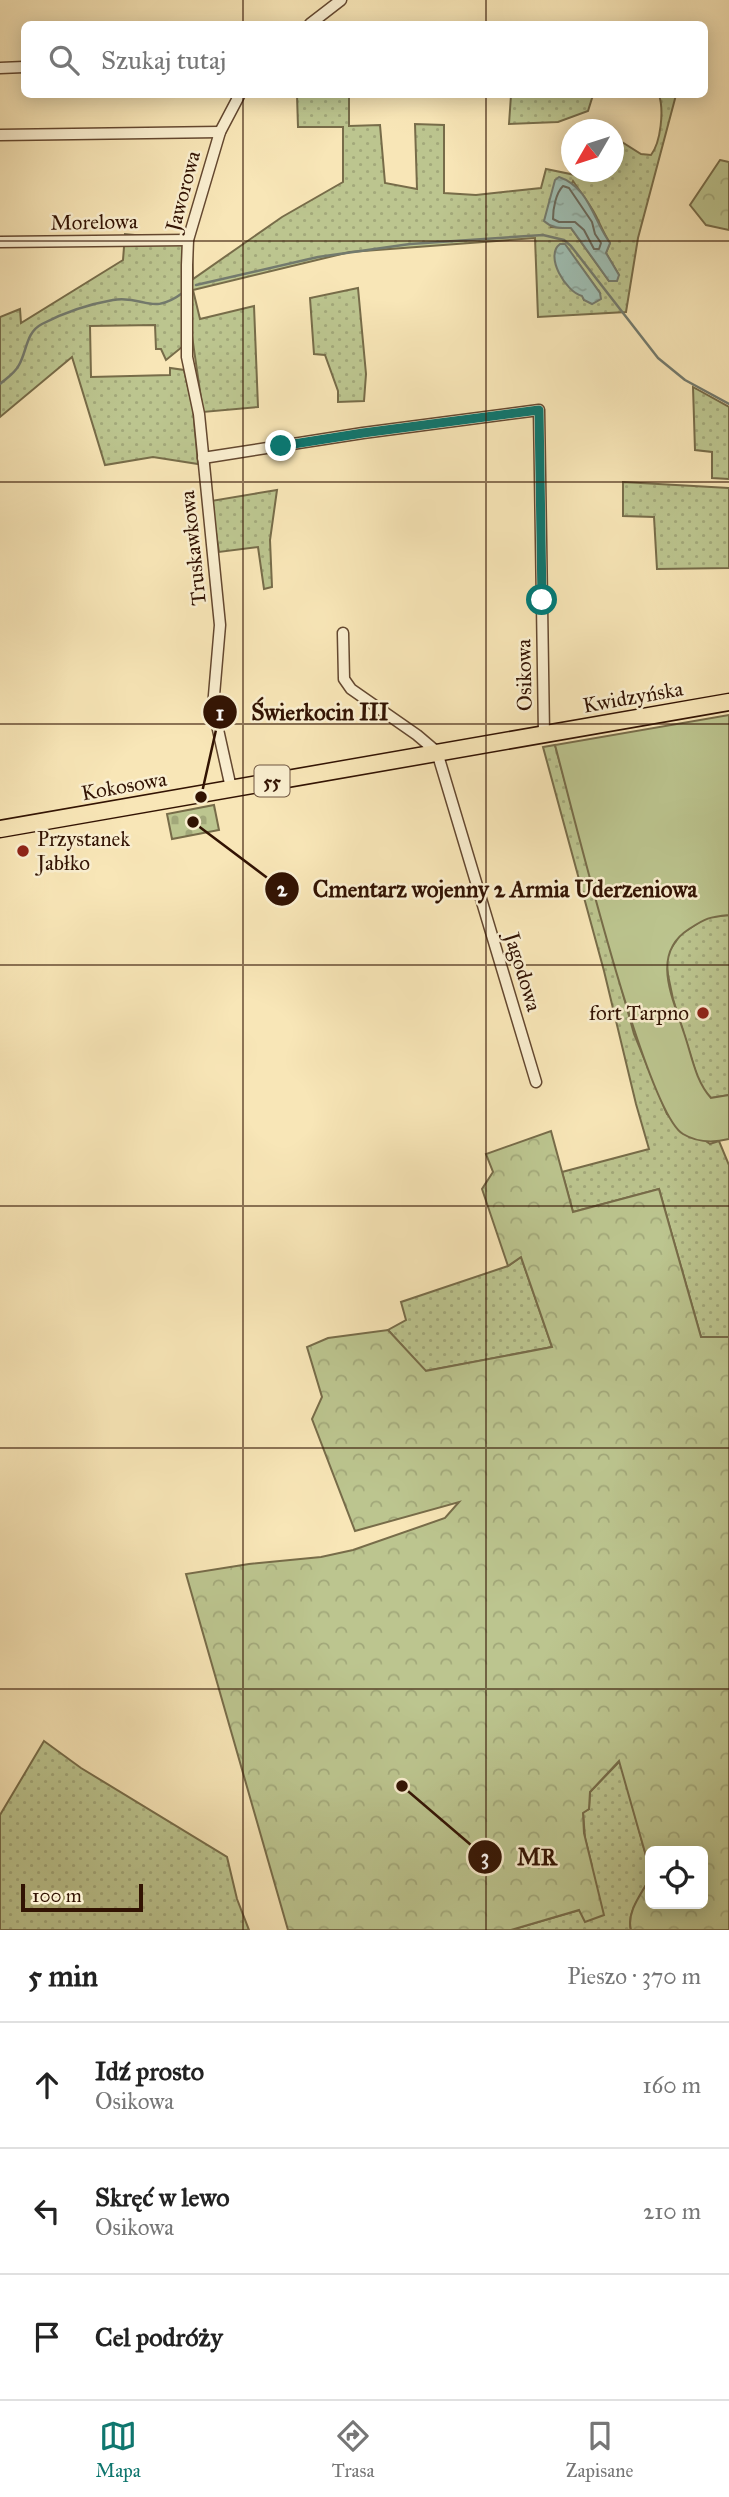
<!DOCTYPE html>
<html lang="pl">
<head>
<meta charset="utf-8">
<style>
	body { margin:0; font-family:"IM FELL Great Primer",serif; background:#f6f6f6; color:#222 }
	.controls { position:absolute; right:21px; bottom:21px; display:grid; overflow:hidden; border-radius:10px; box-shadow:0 4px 18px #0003 }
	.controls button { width:63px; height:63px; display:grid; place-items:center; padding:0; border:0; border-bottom:2px solid #e0e0e0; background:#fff; color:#222; font:35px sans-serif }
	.compass { position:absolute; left:561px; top:119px; width:63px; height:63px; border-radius:50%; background:#fff; box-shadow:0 4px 18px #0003; rotate:231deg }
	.scale { position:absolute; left:21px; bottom:18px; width:122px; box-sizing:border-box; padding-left:7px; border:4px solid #321303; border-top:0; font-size:19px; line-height:24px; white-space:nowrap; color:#321303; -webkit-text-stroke:5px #faefd0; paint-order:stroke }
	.stop { position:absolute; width:21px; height:21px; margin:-16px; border:5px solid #0f766e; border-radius:50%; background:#fff }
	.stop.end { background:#0f766e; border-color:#fff; box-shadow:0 2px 7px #0008 }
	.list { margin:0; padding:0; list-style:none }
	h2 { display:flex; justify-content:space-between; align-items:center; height:91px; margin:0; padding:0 28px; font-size:30px }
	h2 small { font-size:23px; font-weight:400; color:#767676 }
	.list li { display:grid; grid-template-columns:46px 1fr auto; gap:21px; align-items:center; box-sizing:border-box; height:126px; padding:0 28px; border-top:2px solid #e0e0e0 }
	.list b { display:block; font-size:26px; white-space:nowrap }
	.list p { margin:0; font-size:23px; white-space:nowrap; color:#767676 }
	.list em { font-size:23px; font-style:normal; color:#767676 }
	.icon { flex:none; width:38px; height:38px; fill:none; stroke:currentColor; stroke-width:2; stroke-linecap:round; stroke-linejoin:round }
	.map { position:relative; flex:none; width:729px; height:1930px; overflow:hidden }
	.search { position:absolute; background:#fff; box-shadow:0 4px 18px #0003; left:21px; right:21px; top:21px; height:77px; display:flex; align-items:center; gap:18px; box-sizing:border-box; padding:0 24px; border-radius:10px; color:#767676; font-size:26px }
	.sheet { height:469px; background:#fff }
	nav { display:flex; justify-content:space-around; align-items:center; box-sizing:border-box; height:98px; border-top:2px solid #e0e0e0; background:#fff; font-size:19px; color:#767676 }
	nav a { display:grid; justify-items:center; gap:4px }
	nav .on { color:#0f766e }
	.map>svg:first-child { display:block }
</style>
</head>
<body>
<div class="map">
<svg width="729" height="1930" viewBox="0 0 729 1930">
	<defs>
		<pattern id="grass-dots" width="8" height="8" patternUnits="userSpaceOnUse" patternTransform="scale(1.75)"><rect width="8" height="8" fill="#bcc58f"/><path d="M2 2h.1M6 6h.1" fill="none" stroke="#a2a87a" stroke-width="1.8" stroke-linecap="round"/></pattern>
		<pattern id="forest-crowns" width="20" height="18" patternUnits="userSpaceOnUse" patternTransform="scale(1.75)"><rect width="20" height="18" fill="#bcc58f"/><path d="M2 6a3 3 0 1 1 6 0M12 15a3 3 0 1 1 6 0" fill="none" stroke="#a2a87a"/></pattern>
		<pattern id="cemetery-stones" width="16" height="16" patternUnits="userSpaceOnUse" patternTransform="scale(1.75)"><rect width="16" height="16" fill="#bcc58f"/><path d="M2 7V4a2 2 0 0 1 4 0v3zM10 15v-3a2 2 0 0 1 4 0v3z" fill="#a2a87a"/></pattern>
		<pattern id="water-ripples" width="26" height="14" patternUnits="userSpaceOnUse" patternTransform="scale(1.75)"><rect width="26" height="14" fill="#9ebeb3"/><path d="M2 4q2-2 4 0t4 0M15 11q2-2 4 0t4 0" fill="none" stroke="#89a298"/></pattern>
	</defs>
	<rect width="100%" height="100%" fill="#f8e6b7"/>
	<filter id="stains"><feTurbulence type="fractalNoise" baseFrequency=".00286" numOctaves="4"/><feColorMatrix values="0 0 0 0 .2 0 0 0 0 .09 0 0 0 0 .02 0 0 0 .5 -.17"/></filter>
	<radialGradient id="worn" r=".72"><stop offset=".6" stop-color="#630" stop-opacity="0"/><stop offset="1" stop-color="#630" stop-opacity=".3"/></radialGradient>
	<g fill="url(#grass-dots)" stroke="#776c49" stroke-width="2" fill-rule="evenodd">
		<path d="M297,95h52v31l31,-1 5,58 32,6 -2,-65 29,1v68l32,2 65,-7 5,-19 39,8 2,-5h27v-35l27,17 10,1c10,-13 13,-45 8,-60h17l-38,143 -12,74 -88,5 -3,-79 -185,14 -157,38 7,29 54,-13 4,101 -55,5 -13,-90 -8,25 -16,13 -5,-11h-5l-1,-24 -65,1 1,51 79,-2v-7l14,2 9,39 5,55 -45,-7 -48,8 -33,-108 -72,60v-100l20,-8 1,14 102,-63 2,-26 42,4 25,7 1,34 89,-62 61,-35v-55h-45zM573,181c8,12 17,23 23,35 5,10 8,18 14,27l-4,10 13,22 -10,6 -38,-53 -20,-1zM565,245l35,48 -16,7z"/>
		<path d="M511,95v-1l82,1 -5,16 -30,11 -49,2z"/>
		<path d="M358,288l8,86 -2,27 -26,1v-11l-13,-36 -11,-1 -4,-56z"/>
		<path d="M693,387l36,20v72l-17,-1v-26l-17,-2z"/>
		<path d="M623,482l106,6v80l-72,1 -3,-52 -31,-1z"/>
		<path d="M277,490l-7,50 2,47 -8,2 -6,-42 -39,5 -8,-51z"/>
		<path d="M555,745l79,289 33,80 43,30 9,-3 10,24v172h-28l-42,-148 -86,23 -11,-40 87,-23 -13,-45 -32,-133 -61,-224z"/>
		<path d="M729,915v180l-18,3 -11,-12 -27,-87 -5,-24 -2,-19 14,-21 27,-18z"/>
		<path d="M521,1257l31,90 -127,24 -37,-41 18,-10 -5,-18 107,-36z"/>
		<path d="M44,1741l37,27 146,89 10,42 12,31h-249v-115z"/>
		<path d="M620,1761l30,109c0,21 -25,37 -19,60h-120l69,-20 12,-44 -7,-28 -2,-26 6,-3 1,-17z"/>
	</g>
	<g fill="url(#forest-crowns)" stroke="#776c49" stroke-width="2">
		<path d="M720,160l9,2v68l-23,-5 -16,-20z"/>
		<path d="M551,1131l22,81 86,-23 42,148h28v593h-98c-5,-18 11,-37 19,-52v26h53v-53h-53v19l-31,-109 -29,31 -1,17 -6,4 1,20 20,82 -19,7 -6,-12 -68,20h-223l-102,-356 63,-10 72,-7 32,-7 92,-32 14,-16 -104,29 -43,-112 10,-22 -15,-50 21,-9 60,-8 38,41 126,-24 -31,-90 -13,9 -26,-77 11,-17 -7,-18z"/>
	</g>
	<path fill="url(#cemetery-stones)" stroke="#776c49" stroke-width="2" d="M214,805l5,25 -47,9 -5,-25z"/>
	<path fill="#bcc58f" stroke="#776c49" stroke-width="2" d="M729,715v200c-20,2 -23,3 -40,14 -39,25 -16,69 -5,104 8,23 11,47 27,65l18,-3v44c-16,4 -31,4 -46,-5 -38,-22 -112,-330 -128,-389z"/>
	<g fill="url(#water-ripples)" stroke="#737a6d" stroke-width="2">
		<path d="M559,177c30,10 34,43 51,66l-4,10 13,22 -2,6h-8l-38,-53c-11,0 -18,1 -27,-7l11,-41z"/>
		<path d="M560,244h5l35,49 1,6 -9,5 -8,-4 -2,-4c-16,-4 -38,-40 -22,-52z"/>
	</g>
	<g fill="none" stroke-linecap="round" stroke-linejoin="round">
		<path stroke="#68685b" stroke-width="2" d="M563,186l6,2 23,34 3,12 6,9 -2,6h-5l-10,-19 -9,-8h-16l-6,-3c0,-11 3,-26 10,-33z"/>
		<g stroke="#737a6d" stroke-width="2.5">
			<path d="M196,285l122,-28 92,-13 133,-9 21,5 7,6 87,112 27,22 44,24"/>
			<path d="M0,384c7,-6 15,-11 19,-19 8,-14 7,-33 23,-41 21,-11 48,-20 71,-24 33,-5 37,17 71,-8"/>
		</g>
		<defs>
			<g id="street">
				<path d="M310,24l31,-24"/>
				<path d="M0,68l24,-1"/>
				<path d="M0,135l220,-3"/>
				<path d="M0,242l188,-2"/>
				<path d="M203,458l160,-25 176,-23 5,324"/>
				<path d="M343,633l1,46 7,10 66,46 20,17 99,330"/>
				<path d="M231,788l-18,-81 7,-82 -21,-211 -12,-57v-92l1,-25 32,-108 20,-38"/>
			</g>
			<path id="primary" d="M0,829l729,-127"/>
		</defs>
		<use href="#street" stroke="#644830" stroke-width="13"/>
		<use href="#primary" stroke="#321303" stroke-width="19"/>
		<use href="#street" stroke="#faefd0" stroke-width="10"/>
		<use href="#primary" stroke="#f8e6b7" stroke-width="16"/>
	</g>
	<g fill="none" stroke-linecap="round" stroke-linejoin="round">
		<path stroke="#0f766e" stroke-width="9" d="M281,446l82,-13 176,-23 3,190"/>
	</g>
	<path fill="none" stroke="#321303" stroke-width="2" stroke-opacity="0.55" d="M243,0v24M486,0v24M243,94v1836M486,94v1836M0,241h729M0,482h729M0,724h729M0,965h729M0,1206h729M0,1448h729M0,1689h729"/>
	<g fill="#8f2418" stroke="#faefd0" stroke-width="2.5">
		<circle cx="23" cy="851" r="7"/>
		<circle cx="703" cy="1013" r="7"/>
	</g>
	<g text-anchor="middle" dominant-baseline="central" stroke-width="5" stroke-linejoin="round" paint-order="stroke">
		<rect fill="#faefd0" stroke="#6e5540" stroke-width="2" x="254.5" y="765.5" width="35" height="31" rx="5"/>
		<g font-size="19" font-weight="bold" fill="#321303">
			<text x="272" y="781">55</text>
		</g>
		<g font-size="21" fill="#321303" stroke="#faefd0">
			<text transform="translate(183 191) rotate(-75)">Jaworowa</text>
			<text transform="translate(94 222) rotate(-1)">Morelowa</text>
			<text transform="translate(193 548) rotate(-96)">Truskawkowa</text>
			<text transform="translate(524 675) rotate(-91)">Osikowa</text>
			<text transform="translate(633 697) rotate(-10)">Kwidzyńska</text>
			<text transform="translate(124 786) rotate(-10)">Kokosowa</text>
			<text transform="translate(523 972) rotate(73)">Jagodowa</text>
		</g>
		<g font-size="21" fill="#321303" stroke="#faefd0" text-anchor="start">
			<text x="37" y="839">Przystanek<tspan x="37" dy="24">Jabłko</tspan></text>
			<text x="689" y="1013" text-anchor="end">fort Tarpno</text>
		</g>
	</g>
	<path fill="none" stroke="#321303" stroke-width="2.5" d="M201 797L220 712M193 822L282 889M402 1786L485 1857"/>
	<g fill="#321303" stroke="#faefd0" stroke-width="2.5">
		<circle cx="201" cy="797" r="7"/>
		<circle cx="193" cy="822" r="7"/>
		<circle cx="402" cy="1786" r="7"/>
		<circle cx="220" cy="712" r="18"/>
		<circle cx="282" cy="889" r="18"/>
		<circle cx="485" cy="1857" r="18"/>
	</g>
	<g font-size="21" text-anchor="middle" font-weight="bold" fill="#fff">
		<text x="220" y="720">1</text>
		<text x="282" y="896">2</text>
		<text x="485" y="1864">3</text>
	</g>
	<g font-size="23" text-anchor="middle" font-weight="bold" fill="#321303" stroke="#faefd0" stroke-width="5" stroke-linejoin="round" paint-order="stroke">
		<text x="320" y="720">Świerkocin III</text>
		<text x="505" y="897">Cmentarz wojenny 2 Armia Uderzeniowa</text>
		<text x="537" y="1865">MR</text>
	</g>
	<rect width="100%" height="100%" filter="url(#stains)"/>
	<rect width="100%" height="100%" fill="url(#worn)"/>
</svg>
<div class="controls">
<button><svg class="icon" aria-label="locate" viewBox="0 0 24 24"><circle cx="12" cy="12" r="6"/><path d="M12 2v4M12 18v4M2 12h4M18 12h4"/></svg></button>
</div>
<svg class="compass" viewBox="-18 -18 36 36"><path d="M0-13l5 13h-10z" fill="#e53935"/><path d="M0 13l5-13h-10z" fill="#767676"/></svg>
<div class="scale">100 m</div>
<div class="stop" style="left:542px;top:600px"></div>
<div class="stop end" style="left:281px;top:446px"></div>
<div class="search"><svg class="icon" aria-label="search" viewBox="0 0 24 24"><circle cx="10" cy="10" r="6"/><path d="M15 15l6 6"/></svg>Szukaj tutaj</div>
</div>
<section class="sheet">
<h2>5 min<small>Pieszo · 370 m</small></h2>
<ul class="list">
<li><svg class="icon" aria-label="ahead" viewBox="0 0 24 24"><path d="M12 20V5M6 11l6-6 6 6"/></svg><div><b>Idź prosto</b><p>Osikowa</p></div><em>160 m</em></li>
<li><svg class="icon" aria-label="left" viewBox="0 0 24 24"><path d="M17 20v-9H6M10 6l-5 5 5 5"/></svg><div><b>Skręć w lewo</b><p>Osikowa</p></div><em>210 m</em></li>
<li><svg class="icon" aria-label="arrive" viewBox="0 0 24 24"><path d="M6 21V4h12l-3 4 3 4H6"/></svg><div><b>Cel podróży</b></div></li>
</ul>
</section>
<nav>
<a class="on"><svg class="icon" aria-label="map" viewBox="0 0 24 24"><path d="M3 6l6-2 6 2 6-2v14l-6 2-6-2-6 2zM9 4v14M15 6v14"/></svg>Mapa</a>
<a><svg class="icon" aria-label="directions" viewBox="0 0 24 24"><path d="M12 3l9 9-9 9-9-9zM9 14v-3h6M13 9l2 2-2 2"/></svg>Trasa</a>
<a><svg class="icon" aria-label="saved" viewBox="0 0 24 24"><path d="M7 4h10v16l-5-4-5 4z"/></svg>Zapisane</a>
</nav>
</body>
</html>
